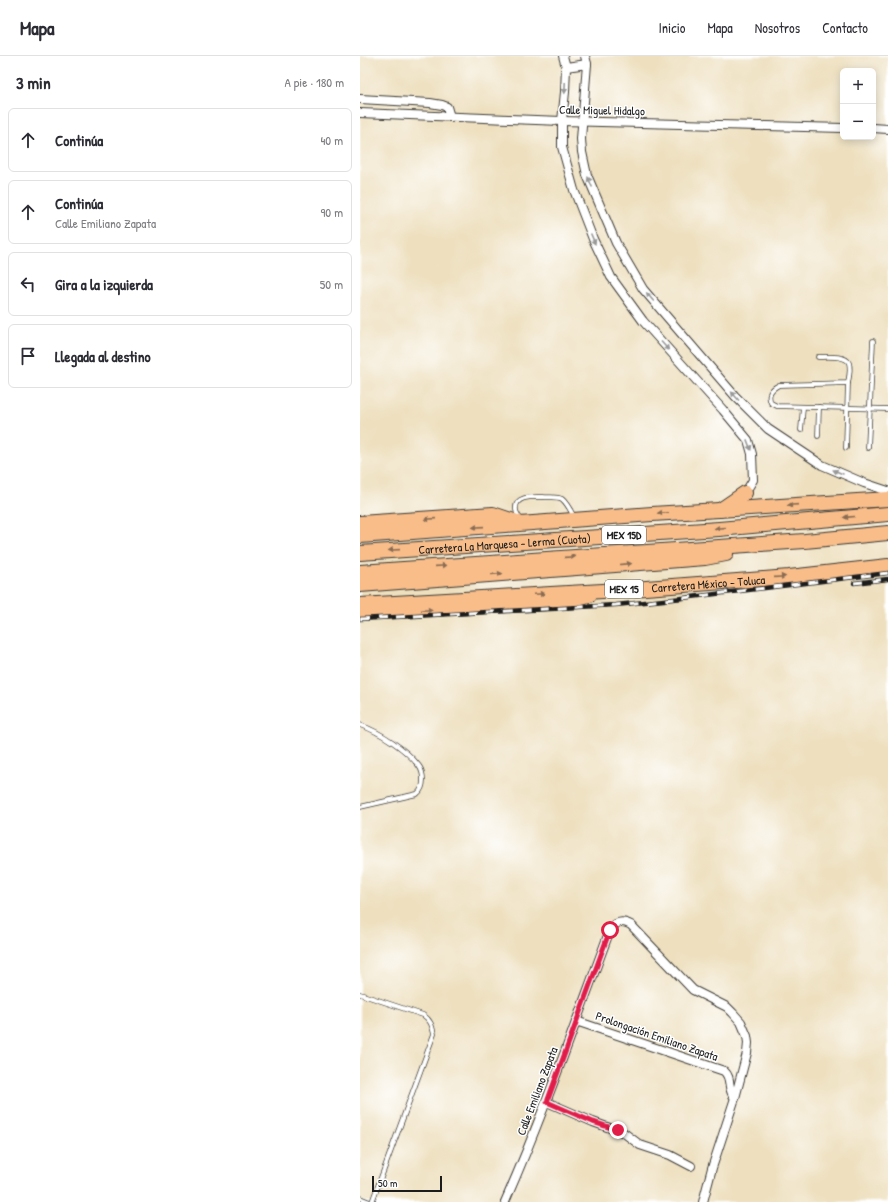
<!DOCTYPE html>
<html lang="es">
<head>
<meta charset="utf-8">
<style>
	body { margin:0; font-family:"Patrick Hand",sans-serif; background:#f2f2f3; color:#2b2b33 }
	.controls { position:absolute; right:12px; top:12px; display:grid; overflow:hidden; border-radius:6px; box-shadow:0 2px 10px #0003 }
	.controls button { width:36px; height:36px; display:grid; place-items:center; padding:0; border:0; border-bottom:1px solid #e1e1e2; background:#fff; color:#2b2b33; font:20px sans-serif }
	.scale { position:absolute; left:12px; bottom:10px; width:70px; box-sizing:border-box; padding-left:4px; border:2px solid #1c1c1c; border-top:0; font-size:11px; line-height:14px; white-space:nowrap; color:#1c1c1c; -webkit-text-stroke:3px #fff; paint-order:stroke }
	.stop { position:absolute; width:12px; height:12px; margin:-9px; border:3px solid #e11d48; border-radius:50%; background:#fff }
	.stop.end { background:#e11d48; border-color:#fff; box-shadow:0 1px 4px #0008 }
	.list { margin:0; padding:0; list-style:none }
	h2 { display:flex; justify-content:space-between; align-items:center; height:52px; margin:0; padding:0 16px; font-size:17px }
	h2 small { font-size:13px; font-weight:400; color:#7c7c81 }
	.list li { display:grid; grid-template-columns:26px 1fr auto; gap:12px; align-items:center; box-sizing:border-box; height:64px; margin:0 8px 8px; padding:0 8px; border:1px solid #e1e1e2; border-radius:6px }
	.list b { display:block; font-size:15px; white-space:nowrap }
	.list p { margin:0; font-size:13px; white-space:nowrap; color:#7c7c81 }
	.list em { font-size:13px; font-style:normal; color:#7c7c81 }
	.icon { flex:none; width:22px; height:22px; fill:none; stroke:currentColor; stroke-width:2; stroke-linecap:round; stroke-linejoin:round }
	.map { position:relative; flex:none; width:528px; height:1146px; overflow:hidden }
	header { display:flex; align-items:center; gap:24px; box-sizing:border-box; height:56px; padding:0 20px; background:#fff; border-bottom:1px solid #e1e1e2 }
	header strong { font-size:19px }
	nav { display:flex; gap:22px; margin-inline-start:auto; font-size:14px }
	main { display:flex }
	aside { flex:1; background:#fff }
	.map>svg:first-child { display:block }
</style>
</head>
<body>
<header>
<strong>Mapa</strong>
<nav><a>Inicio</a><a>Mapa</a><a>Nosotros</a><a>Contacto</a></nav>
</header>
<main>
<aside>
<h2>3 min<small>A pie · 180 m</small></h2>
<ul class="list">
<li><svg class="icon" aria-label="ahead" viewBox="0 0 24 24"><path d="M12 20V5M6 11l6-6 6 6"/></svg><div><b>Continúa</b></div><em>40 m</em></li>
<li><svg class="icon" aria-label="ahead" viewBox="0 0 24 24"><path d="M12 20V5M6 11l6-6 6 6"/></svg><div><b>Continúa</b><p>Calle Emiliano Zapata</p></div><em>90 m</em></li>
<li><svg class="icon" aria-label="left" viewBox="0 0 24 24"><path d="M17 20v-9H6M10 6l-5 5 5 5"/></svg><div><b>Gira a la izquierda</b></div><em>50 m</em></li>
<li><svg class="icon" aria-label="arrive" viewBox="0 0 24 24"><path d="M6 21V4h12l-3 4 3 4H6"/></svg><div><b>Llegada al destino</b></div></li>
</ul>
</aside>
<div class="map">
<svg width="528" height="1146" viewBox="0 0 528 1146">
	<rect width="100%" height="100%" fill="#fff"/>
	<filter id="ink" filterUnits="userSpaceOnUse"><feTurbulence type="fractalNoise" baseFrequency=".025" numOctaves="2"/><feDisplacementMap in="SourceGraphic" scale="8" xChannelSelector="R" yChannelSelector="G"/><feConvolveMatrix kernelMatrix="1 2 1 2 8 2 1 2 1" color-interpolation-filters="sRGB"/></filter>
	<filter id="wash" filterUnits="userSpaceOnUse"><feTurbulence type="fractalNoise" baseFrequency=".012" numOctaves="4" result="noise"/><feDisplacementMap in="SourceGraphic" scale="16" xChannelSelector="R" yChannelSelector="G"/><feGaussianBlur stdDeviation="0.9" result="paint"/><feColorMatrix in="noise" values="0 0 0 0 0 0 0 0 0 0 0 0 0 0 0 0 0 1.4 0 .05"/><feComposite in="paint" operator="in"/></filter>
	<g filter="url(#wash)">
		<rect width="100%" height="100%" fill="#eee0bf"/>
	</g>
	<g filter="url(#ink)">
		<g fill="none" stroke-linecap="round" stroke-linejoin="round">
			<defs>
				<g id="service">
					<path d="M458,301c8,0 28,-2 31,6 2,6 0,14 -1,20l-69,2c-8,4 -12,9 -8,18l6,3 111,3"/>
					<path d="M441,374l2,-23"/>
					<path d="M458,380l1,-29"/>
					<path d="M486,392l2,-65"/>
					<path d="M508,392l5,-107"/>
					<path d="M160,463c-1,-3 -4,-6 -4,-9 -2,-15 18,-13 27,-13 6,1 13,-1 19,2 5,4 9,12 12,18"/>
					<path d="M0,669c20,7 46,24 59,41 3,4 4,9 4,14 0,6 -1,10 -6,14l-57,13"/>
					<path d="M0,938l63,21c8,5 9,11 11,19l-62,168"/>
					<path d="M0,1142l10,4"/>
				</g>
				<g id="minor">
					<path d="M203,0l3,11 -1,25 -3,29v26l12,43 19,49 18,38 32,44 80,89 25,30 4,14 1,26 -8,13"/>
					<path d="M225,0l2,8 -6,75 1,13 5,23 29,68 27,46 92,107 33,33 54,36 42,18 24,8"/>
					<path d="M206,11l21,-3"/>
					<path d="M0,43l70,4 12,2 5,2 3,10"/>
					<path d="M0,57l202,8 281,7"/>
					<path d="M513,72l15,1"/>
					<path d="M216,965l148,50c9,8 2,17 11,27"/>
					<path d="M187,1046l46,20 31,11 16,12 30,10 21,11"/>
					<path d="M145,1146c39,-89 71,-181 105,-272 6,-9 12,-10 21,-5l62,65 34,17 6,6 8,9 6,14 1,7 -1,10 -12,45 -23,70 -9,34"/>
				</g>
				<path id="primary" d="M0,557l196,-9 34,-8"/>
				<g id="motorway">
					<path d="M360,454l25,-17"/>
					<path d="M0,467l133,-9 24,8"/>
					<path d="M0,480l292,-22 67,-4 169,-11"/>
					<path id="s1" d="M0,497l359,-24 169,-15"/>
					<path d="M0,516l445,-31 83,-8"/>
					<path d="M0,529l345,-27 21,-4"/>
					<path id="s2" d="M0,549l260,-15 169,-13 99,-11"/>
				</g>
			</defs>
			<use href="#service" stroke="#3c3934" stroke-width="5.5"/>
			<use href="#minor" stroke="#3c3934" stroke-width="10"/>
			<use href="#primary" stroke="#3c3934" stroke-width="14"/>
			<use href="#motorway" stroke="#3c3934" stroke-width="16"/>
			<use href="#service" stroke="#fff" stroke-width="4"/>
			<use href="#minor" stroke="#fff" stroke-width="8"/>
			<use href="#primary" stroke="#f8bd89" stroke-width="12"/>
			<use href="#motorway" stroke="#f8bd89" stroke-width="14"/>
			<defs>
				<g id="rail">
					<path d="M494,527l34,-4"/>
					<path d="M0,563l256,-14 67,-7 205,-25"/>
				</g>
			</defs>
			<use href="#rail" stroke="#1c1c1c" stroke-width="4.5"/>
			<use href="#rail" stroke="#fff" stroke-width="3" stroke-dasharray="9" stroke-linecap="butt"/>
		</g>
		<defs><path id="oneway-solid" d="M-6-.8H1V-3.2L6.5 0L1 3.2V.8H-6Z"/></defs>
		<g fill="#999">
			<use href="#oneway-solid" transform="translate(205 32) rotate(92)"/>
			<use href="#oneway-solid" transform="translate(230 126) rotate(-113)"/>
			<use href="#oneway-solid" transform="translate(233 183) rotate(67)"/>
			<use href="#oneway-solid" transform="translate(290 241) rotate(-130)"/>
			<use href="#oneway-solid" transform="translate(305 290) rotate(48)"/>
			<use href="#oneway-solid" transform="translate(375 340) rotate(-132)"/>
			<use href="#oneway-solid" transform="translate(389 389) rotate(69)"/>
			<use href="#oneway-solid" transform="translate(478 416) rotate(-157)"/>
		</g>
		<g fill="#8a6c52">
			<use href="#oneway-solid" transform="translate(433 449) rotate(176)"/>
			<use href="#oneway-solid" transform="translate(303 457) rotate(177)"/>
			<use href="#oneway-solid" transform="translate(489 461) rotate(175)"/>
			<use href="#oneway-solid" transform="translate(70 463) rotate(176)"/>
			<use href="#oneway-solid" transform="translate(118 471) rotate(176)"/>
			<use href="#oneway-solid" transform="translate(360 472) rotate(176)"/>
			<use href="#oneway-solid" transform="translate(34 494) rotate(176)"/>
			<use href="#oneway-solid" transform="translate(210 501) rotate(-4)"/>
			<use href="#oneway-solid" transform="translate(266 508) rotate(-5)"/>
			<use href="#oneway-solid" transform="translate(81 510) rotate(-4)"/>
			<use href="#oneway-solid" transform="translate(137 518) rotate(-4)"/>
			<use href="#oneway-solid" transform="translate(420 521) rotate(-4)"/>
			<use href="#oneway-solid" transform="translate(179 538) rotate(-3)"/>
			<use href="#oneway-solid" transform="translate(67 554) rotate(-3)"/>
		</g>
	</g>
	<g fill="none" stroke-linecap="round" stroke-linejoin="round" filter="url(#ink)">
		<path stroke="#e11d48" stroke-width="5" d="M250,874l-63,172 46,20 25,8"/>
	</g>
	<g text-anchor="middle" dominant-baseline="central" stroke-width="3" stroke-linejoin="round" paint-order="stroke">
		<g fill="#fff" stroke="#606060" stroke-width="1">
			<rect x="242" y="470" width="44" height="18" rx="3"/>
			<rect x="245" y="524" width="38" height="18" rx="3"/>
		</g>
		<g font-size="11" font-weight="bold" fill="#1c1c1c">
			<text x="264" y="479">MEX 15D</text>
			<text x="264" y="533">MEX 15</text>
		</g>
		<g font-size="12" fill="#1c1c1c" stroke="#fff">
			<text transform="translate(242 54) rotate(1)">Calle Miguel Hidalgo</text>
			<text stroke="none"><textPath href="#s1" startOffset="145">Carretera La Marquesa - Lerma (Cuota)</textPath></text>
			<text stroke="none"><textPath href="#s2" startOffset="349">Carretera México - Toluca</textPath></text>
			<text transform="translate(297 980) rotate(19)">Prolongación Emiliano Zapata</text>
			<text transform="translate(177 1035) rotate(-69)">Calle Emiliano Zapata</text>
		</g>
	</g>
</svg>
<div class="controls">
<button>+</button>
<button>−</button>
</div>
<div class="scale">50 m</div>
<div class="stop" style="left:250px;top:874px"></div>
<div class="stop end" style="left:258px;top:1074px"></div>
</div>
</main>
</body>
</html>
